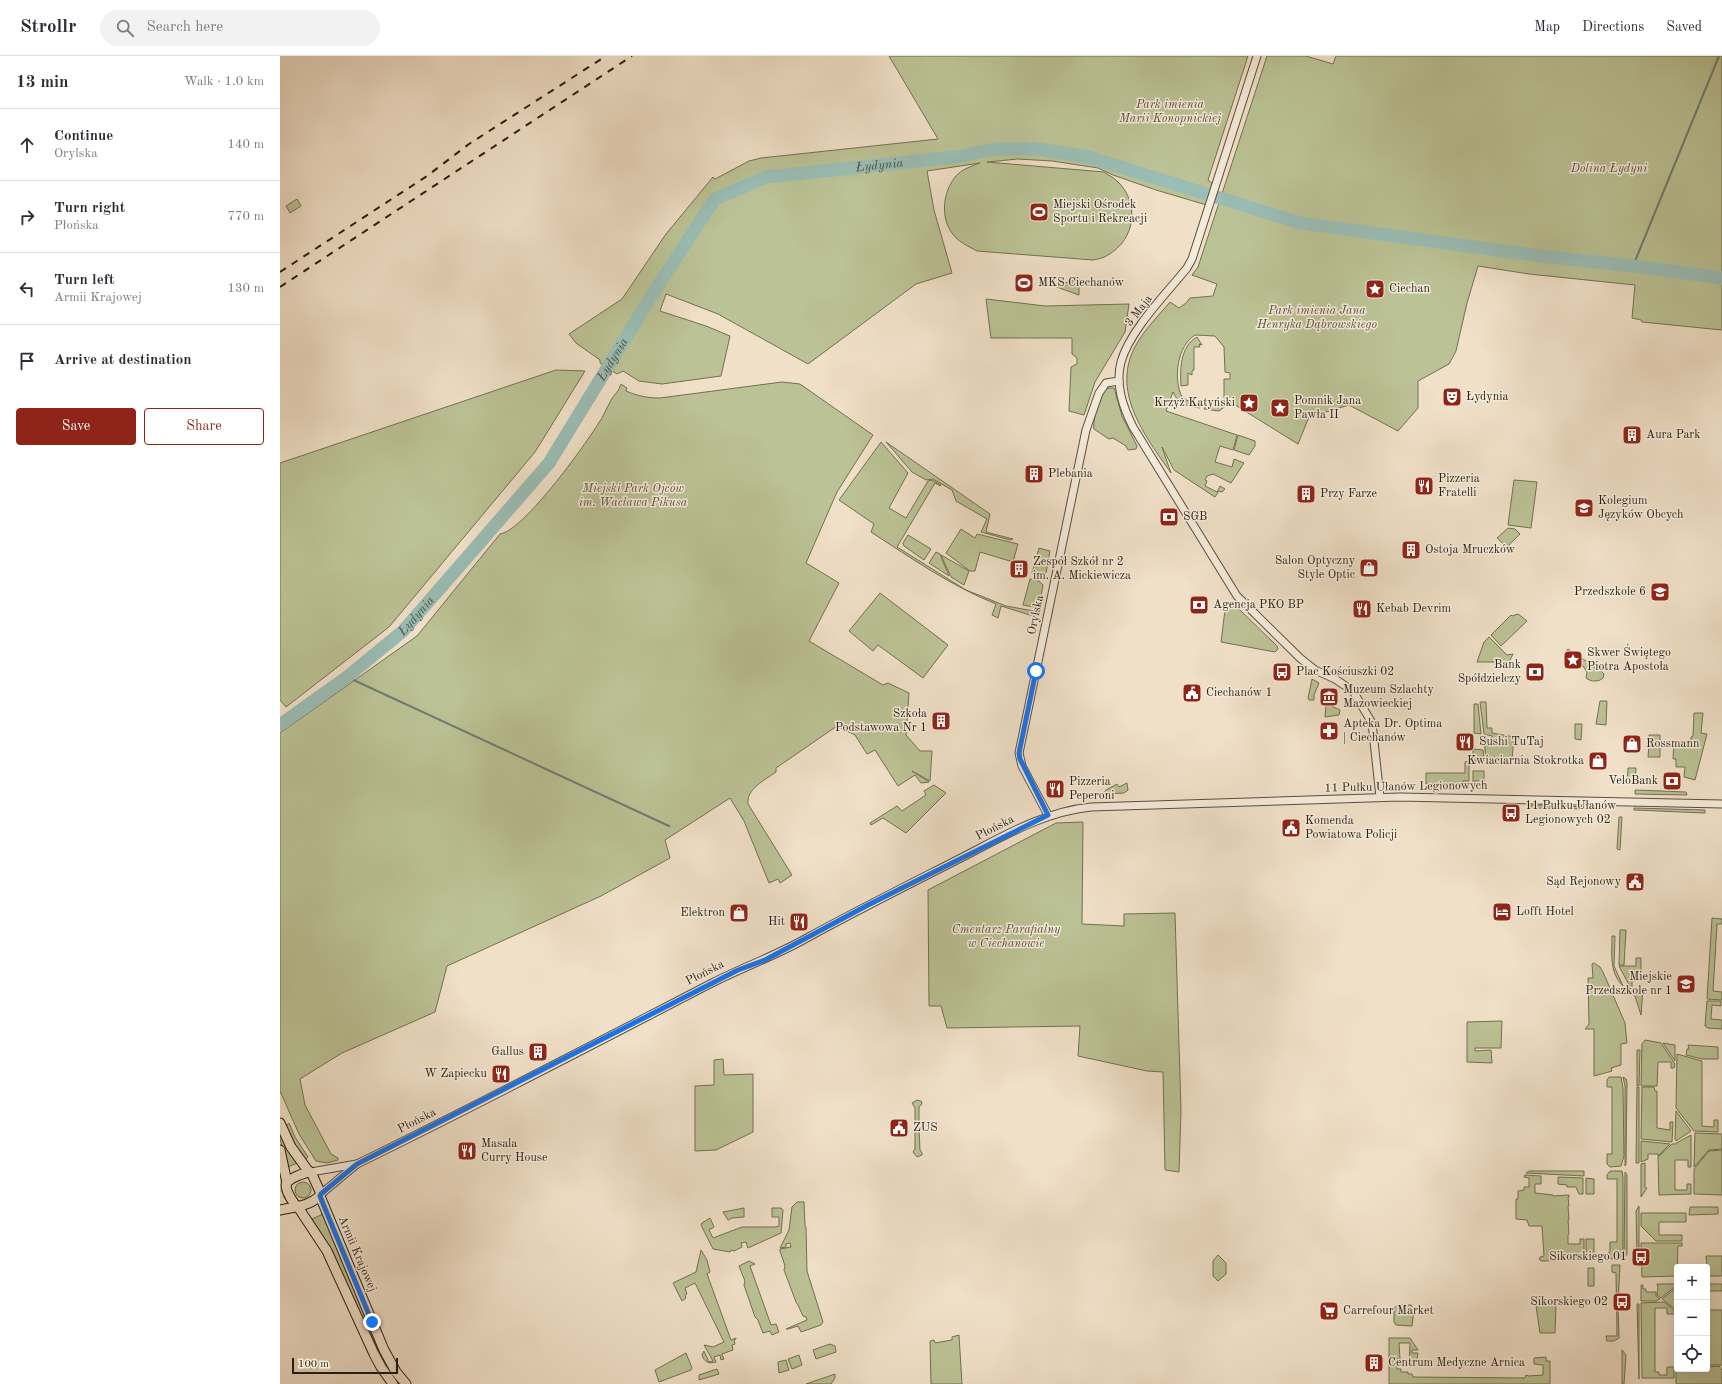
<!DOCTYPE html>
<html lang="en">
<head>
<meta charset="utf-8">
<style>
	body { margin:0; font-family:"Old Standard TT",serif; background:#f2f2f3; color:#2b2b33 }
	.controls { position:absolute; right:12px; bottom:12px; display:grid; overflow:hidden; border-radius:4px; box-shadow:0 4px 16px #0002 }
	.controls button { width:36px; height:36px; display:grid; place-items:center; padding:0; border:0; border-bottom:1px solid #e1e1e2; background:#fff; color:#2b2b33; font:20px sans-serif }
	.scale { position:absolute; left:12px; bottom:10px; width:106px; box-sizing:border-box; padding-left:4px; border:2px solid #2a1e11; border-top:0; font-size:11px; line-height:14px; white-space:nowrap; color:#2a1e11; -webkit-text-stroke:3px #f5ebdb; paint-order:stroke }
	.stop { position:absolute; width:12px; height:12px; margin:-9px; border:3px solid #1a73e8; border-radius:50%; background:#fff }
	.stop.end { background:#1a73e8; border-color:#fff; box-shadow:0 1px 4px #0008 }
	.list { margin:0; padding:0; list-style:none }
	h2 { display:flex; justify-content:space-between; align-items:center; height:52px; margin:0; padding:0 16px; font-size:17px }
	h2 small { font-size:13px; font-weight:400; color:#7c7c81 }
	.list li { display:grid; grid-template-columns:26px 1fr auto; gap:12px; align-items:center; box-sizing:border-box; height:72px; padding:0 16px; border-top:1px solid #e1e1e2 }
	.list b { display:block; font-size:15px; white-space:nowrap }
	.list p { margin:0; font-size:13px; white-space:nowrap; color:#7c7c81 }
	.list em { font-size:13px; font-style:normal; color:#7c7c81 }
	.actions { display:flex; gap:8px; padding:12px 16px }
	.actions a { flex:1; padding:9px 0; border:1px solid #8f2418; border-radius:4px; text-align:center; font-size:14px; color:#8f2418 }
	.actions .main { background:#8f2418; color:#fff }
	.icon { flex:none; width:22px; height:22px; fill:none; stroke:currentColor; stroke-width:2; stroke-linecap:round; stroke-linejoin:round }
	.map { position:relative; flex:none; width:1442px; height:1328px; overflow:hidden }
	header { display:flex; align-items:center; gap:24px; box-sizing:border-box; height:56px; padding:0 20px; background:#fff; border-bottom:1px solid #e1e1e2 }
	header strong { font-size:19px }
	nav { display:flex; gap:22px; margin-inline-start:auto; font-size:14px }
	.search { width:280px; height:36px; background:#f2f2f3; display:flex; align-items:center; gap:10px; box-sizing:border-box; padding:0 14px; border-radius:22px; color:#7c7c81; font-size:15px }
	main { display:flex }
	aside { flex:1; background:#fff }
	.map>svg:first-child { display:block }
</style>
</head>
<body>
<header>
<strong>Strollr</strong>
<div class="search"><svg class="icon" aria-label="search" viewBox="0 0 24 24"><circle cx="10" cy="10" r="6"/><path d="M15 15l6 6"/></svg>Search here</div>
<nav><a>Map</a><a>Directions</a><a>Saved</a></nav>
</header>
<main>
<aside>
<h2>13 min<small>Walk · 1.0 km</small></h2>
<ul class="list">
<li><svg class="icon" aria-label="ahead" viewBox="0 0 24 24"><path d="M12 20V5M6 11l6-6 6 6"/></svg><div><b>Continue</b><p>Orylska</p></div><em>140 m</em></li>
<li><svg class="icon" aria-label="right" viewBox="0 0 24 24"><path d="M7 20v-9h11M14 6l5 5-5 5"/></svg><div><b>Turn right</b><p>Płońska</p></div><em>770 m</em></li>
<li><svg class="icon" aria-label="left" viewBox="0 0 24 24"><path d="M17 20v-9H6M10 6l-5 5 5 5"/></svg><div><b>Turn left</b><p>Armii Krajowej</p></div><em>130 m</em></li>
<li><svg class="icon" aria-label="arrive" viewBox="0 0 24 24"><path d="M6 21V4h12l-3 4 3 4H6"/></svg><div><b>Arrive at destination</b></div></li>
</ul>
<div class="actions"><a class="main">Save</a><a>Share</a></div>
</aside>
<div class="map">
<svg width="1442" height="1328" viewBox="0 0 1442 1328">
	<rect width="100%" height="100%" fill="#f0e0c8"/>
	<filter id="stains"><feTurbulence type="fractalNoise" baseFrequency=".005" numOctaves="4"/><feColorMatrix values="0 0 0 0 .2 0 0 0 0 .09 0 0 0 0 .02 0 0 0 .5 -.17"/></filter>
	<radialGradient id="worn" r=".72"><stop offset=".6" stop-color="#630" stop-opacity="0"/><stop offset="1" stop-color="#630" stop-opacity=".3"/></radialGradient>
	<g fill="#bbc295" stroke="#727053">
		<path d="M609,0h359l-40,124 8,6 -6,20 -54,-16 -43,-15 -15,-7 -46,-7 -34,-2 -31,3 117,10c4,3 9,5 13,9 23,21 19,58 -9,74 -4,3 -10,4 -15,5l-116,-9c-9,-5 -19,-9 -25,-18 -12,-16 -9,-42 4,-57 6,-7 16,-10 24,-13l-53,8 7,39 18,63 -36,11 -108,80 -90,-50 -52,-20 -6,17 46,15 24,10 -9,40 -59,8 -23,-3 -16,-10 -6,3 -17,-11v-3l-24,-17 -7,-9 53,-35 44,-65 47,-57 2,2 34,-18 12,-3 177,-19z"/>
		<path d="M987,0h39l27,8 3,-8h386v274l-80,-8 -1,-2 -9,-2 3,-33 -106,-11 -51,-8 -11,37 -11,48 -7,13 -31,17v27l-20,23 -49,-26 -40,12 -11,27 -74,-46v-19h6v-6l-5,-1 -1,-25 -9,-11 -20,-1c-18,11 -22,44 -13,62l4,3 12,4 2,4c-15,-3 -20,-2 -27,-16l-7,19 71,24 -4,15 -13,-4 -5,16 17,5 2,-8 10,4 -13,20 -18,-9 -6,2 -2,4 2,1 -2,5 12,6 3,-6 5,3 -3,3 -3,-1 -4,6 -41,-27 -12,-23 9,26c-26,-37 -61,-82 -35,-128 9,-16 23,-30 34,-43l9,6 7,-5 4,-5 23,-2 4,-12 -25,-9 6,-8z"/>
		<path d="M17,143l4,7 -11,7 -4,-7z"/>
		<path d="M799,223v16l-25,-9z"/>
		<path d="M706,243l59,7 84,-2 -4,28 -30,50 -11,33 -15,-4 2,-44 6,-3v-6l-5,-4v-16h-81z"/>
		<path d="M917,281l5,8 -3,-1 1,3h-6v23l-2,1v4l-4,-2v12l-7,1c-1,-16 -1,-40 16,-49z"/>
		<path d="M276,314l29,1 -50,81 -146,175 -103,80 -6,-7v-237z"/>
		<path d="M502,326l18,2 73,51 -36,57 -31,71 33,20 -30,58 74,44 5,-2 21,10 -3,42 14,16h12l-2,30 -18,-10 17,11 -8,1 -6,-8 -17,11 -23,-36 -8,4 -12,-19 -18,-9 -61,42v4c-11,8 -30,17 -28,32l44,71 -12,8 -2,-4 -9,4 -25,-62 -14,-23 -65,42 5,18 -69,38 -154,70 -12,46 -93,41 -42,26 5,26 26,49 7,4v2l-11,3 -11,-2 -17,-27 -19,-43v-358l137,-97 83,-102c24,-3 90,-95 103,-118 3,-5 5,-11 8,-16 4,-6 8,-9 10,-16l6,4 -1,3c12,5 21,7 34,7z"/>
		<path d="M828,332h6l1,3 7,25 15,30 -1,3 -8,1 -2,-4 -13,-8 -4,1 -15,-10c-2,-8 7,-38 14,-41z"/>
		<path d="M942,345l5,2v2l-8,6 -15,-2 2,-3z"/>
		<path d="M958,379l17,6v5l-6,9 -15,-5z"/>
		<path d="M601,386l27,31 -19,35 17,10 22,-37 4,-1 9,5 -1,1 -5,-3 -38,64 69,43 40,16 28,5 -1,5 -32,-10 -3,12 -6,-3 4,-11c-45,-18 -85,-46 -125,-72l3,-8 -35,-24z"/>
		<path d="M606,386l104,72 -4,18 27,7 -3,1 -29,-8 6,-13 -31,-18 -4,-11 -19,-11 -7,1 -14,-8z"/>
		<path d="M1234,424l23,2 -6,46 -23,-3z"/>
		<path d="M1228,472l7,1 5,5 -13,13 -10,-9z"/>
		<path d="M681,473l14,9 2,-4 41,10 -5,18 -33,-10 -5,19h-5l-24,-18z"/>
		<path d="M628,479l23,14 -7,11 -20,-14 -1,-3z"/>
		<path d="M759,492l11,3 -4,22 -5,2 -9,-2z"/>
		<path d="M656,496l4,2 9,22 -20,-13z"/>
		<path d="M661,499l28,16 -5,14 -13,-8z"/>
		<path d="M750,523l9,2 4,4 -4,23 -16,-3z"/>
		<path d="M600,537l68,52 -25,33 -45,-33 -5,6 -24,-20z"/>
		<path d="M953,550l7,4 37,36 1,3 -3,3 -54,-10 4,-32z"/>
		<path d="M1238,558l9,7 -26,25 -10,-11 20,-20 1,1z"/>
		<path d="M1209,581l18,18 6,-1 -4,8h-32l7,-20z"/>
		<path d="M1288,593l33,22 3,3 -1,4c-4,4 -12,4 -17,0l1,-6 -4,-6 -6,-1 -5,3 -7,-4v-11z"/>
		<path d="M1032,623l7,4 -5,12v5h-5l-1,-2z"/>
		<path d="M1320,645h7l-1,24 -10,-1z"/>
		<path d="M1200,646h6l1,26h5v5l22,4 -2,22 -26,-1 -2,-17 7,1 1,-6 -8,-2z"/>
		<path d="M1194,648h4l3,30 -7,-1z"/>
		<path d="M1046,649h3l11,5 -1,5 -14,2z"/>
		<path d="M1414,657h9l-2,20 6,1 -12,46 -11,-3 1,-10h-9v-8h-3l1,-18 17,1v-5l2,-1z"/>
		<path d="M1295,668h7l-1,16 -6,-1z"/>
		<path d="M1369,679h11v10l-11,-1z"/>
		<path d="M1369,690l11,1v10h-12z"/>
		<path d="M1193,693l10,1 1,11h-11z"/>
		<path d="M1189,705v20h-6v3h-37v-11h39v-11z"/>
		<path d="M1348,712h8l-1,16h-8z"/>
		<rect x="1193" y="715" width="11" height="10"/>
		<path d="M847,727l1,7 -4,3 -21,1 3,-4 11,-6 2,3z"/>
		<path d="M654,729l12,8 -40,40 -23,-15 -12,7 -1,-2 27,-17 5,5 24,-16 -2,-4z"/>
		<path d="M1355,734l51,2 1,3 -52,-1z"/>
		<path d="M1251,749l59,2v2l-60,-1z"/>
		<path d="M1354,752l71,2v3l-71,-3z"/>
		<path d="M1339,761h3l-2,33 -3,-1z"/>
		<path d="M803,766l-1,102 42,2v-12l51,-1 6,198 -2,61 -14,-2 -2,-98 -16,-1 -69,-15 2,-30 -133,2 -6,-22h-12l-1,-116 128,-67z"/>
		<path d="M1432,862l10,1v5h-5l-4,67 9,1v8l-15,-1z"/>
		<path d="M1340,874h6l-2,35h-5z"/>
		<path d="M1332,880h3l-1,30 9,20c-14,-14 -11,-32 -11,-50z"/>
		<path d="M1356,902h5v14h-8l-1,5 6,1v2l-6,1v7l11,1 -2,26 -6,-19 -16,-30h17z"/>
		<path d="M1314,907l6,4 3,5 22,51 2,20 -6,1v21l-10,3 1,3 -18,5v-47h-9l4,-5 -1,-46h5l-1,-14z"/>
		<path d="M1427,945h14v5l-9,-1 -1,14 11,1v9l-14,-1 -3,-2z"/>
		<path d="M1222,965l-1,27h-26v3l16,-1 1,13 -25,-1v-40z"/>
		<path d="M1365,984l16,3 14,21 -1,4h-3v-6h-13l-1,24h-16l1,-42z"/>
		<path d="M1383,987l12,2v16z"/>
		<path d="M1408,989l30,2v12h-16l-16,-4 1,-6h2z"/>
		<path d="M1357,994h3l-1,36h-2z"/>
		<path d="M1397,998l25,7v65l12,1v-7h4v12l-24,-1 -18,-23z"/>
		<path d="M443,1003l1,16 29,-1v58l-37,18 -21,1v-65l19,-1v-25z"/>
		<path d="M1329,1021h12l2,11 1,68 -3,10 -11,1 -3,-3v-10h5v-67h-5v-7z"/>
		<path d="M1343,1021l3,2 1,3 -1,82 -1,2v-80z"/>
		<path d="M1357,1031h2v76h-3z"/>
		<path d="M1362,1031h12l1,4h2v37l13,2v-8h3l-1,20 -31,-3z"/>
		<path d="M637,1044l4,1 1,3 -3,3v18h-4v-17l-3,-5z"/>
		<path d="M1396,1055l15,20 -15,10 -1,-2z"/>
		<path d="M9,1067l6,14 13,20 -3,3 -11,-15 -8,-19z"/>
		<path d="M635,1074h4l1,20 2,3v2l-5,2 -4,-5 2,-3z"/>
		<path d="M0,1077l5,12 12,18 -9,4 -8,-28z"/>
		<path d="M1415,1077l27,1v15l-13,1 -15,17z"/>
		<path d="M1411,1079v32h-3v-7h-13v30h12v-6h4v10l-32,1 -1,-38 14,-13h3z"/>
		<path d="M1361,1085l29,3 -12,12v-2h-10v5l-7,3z"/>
		<path d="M1442,1094v45l-28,-1v-25l15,-18z"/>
		<path d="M1365,1107v24l2,1 -6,9v-33z"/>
		<path d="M1249,1115h55v5l-58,-3z"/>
		<path d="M1330,1115h12l1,6v76l-2,5 -10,1 -4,-4 3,-4v-9h7v-63h-10v-4z"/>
		<path d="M1345,1116l2,3v79l-3,4z"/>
		<path d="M1245,1119l16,1v8h-6v9l18,2v1l16,-1v2h-1l1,9h-1l1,14h-1l1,14 -1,1v9h12v-5h4v21l-43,1 -2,-2 1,-2 4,-1 -2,-30h-13l-2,-6 -11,-1v-20h2v-8l6,-1v-3h5v-9l-5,-1z"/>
		<path d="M1278,1121l25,1v16h-4l-3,-7h-9v-2l-9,-1z"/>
		<path d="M1306,1122l8,1v15h-8z"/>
		<circle cx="23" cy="1134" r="8"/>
		<path d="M517,1146h7l1,24 1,1 1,44 16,51 -2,3 -20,7 -3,-6 -10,3h-2l21,-9 -1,-3 -3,-1 -5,-11 -2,-3 -12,-32 1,-4 -5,-15v-2l11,-2 -1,-4 -4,1v3l-6,1 9,-18 3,-23z"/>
		<path d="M1359,1150v48h-2l-1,-43z"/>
		<path d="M1410,1151h28v7l-29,1z"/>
		<path d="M464,1152v9l-12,1 -4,2 -5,-8z"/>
		<path d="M492,1152h9l2,2 -2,23 -33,15 -2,-6 -5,1 1,4 -8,4 -3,-1 -1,2 -17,-3 -12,-24 1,-2 8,-5 4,9 -5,3 4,8 29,-11h33l4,-1v-9h-7z"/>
		<path d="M1361,1157h45v9h-27v13h23v6h-26l-15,-15z"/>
		<path d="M43,1158l56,137 -1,1 -48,-104 -18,-29z"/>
		<rect x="1306" y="1183" width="8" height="21"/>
		<path d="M1361,1187h41v3h-4l-1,30 -35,1z"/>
		<path d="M421,1194l6,10 3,12 -3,2 24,66 5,-2v1l-2,1 1,4 -3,1 1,5 -11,4 2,5 -3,1 -1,-5 -6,2 2,5c-7,2 -12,0 -14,-7l2,-4 5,11 4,-1 -9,-16 9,2 11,-5 -29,-59 -10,5 2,6 -2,1 1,3 -4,3 -9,-18 23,-11z"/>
		<path d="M938,1199l8,8v11l-8,7 -5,-5v-15z"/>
		<path d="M1426,1200h16v20h-14z"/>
		<path d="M469,1205l6,3 -5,2 21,59 5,-1 3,8 -7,3 -2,-4 -7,2 -5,-13 -3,-3 -11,-32 1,-4 -6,-15z"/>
		<path d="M1332,1209h8l-2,39 1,34 -5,3h-7l-1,-5h11l-1,-63 -4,-1z"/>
		<path d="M1314,1212v18h-6v-18z"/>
		<path d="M1377,1228h20v1l-16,13 -4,-3 1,-8z"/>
		<rect x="1427" y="1228" width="15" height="7"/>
		<path d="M1361,1229h2v4h3v3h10v4l4,3 -4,2h-15z"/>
		<path d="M1397,1231l-1,18 1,4h-2l-13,-10z"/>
		<path d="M1384,1246l10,8v4h-7v-6h-12v64h4v3h8v-8h7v11h-32l-1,-75z"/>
		<path d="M1357,1248h2v75z"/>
		<path d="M1118,1249h13l3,4 -2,17 -16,-1 -2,-3v-14z"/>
		<path d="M1276,1249l-1,28h-15l-4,-27z"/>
		<rect x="1427" y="1254" width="15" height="55"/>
		<path d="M679,1279l3,49h-31l-1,-43 4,-1 1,3 17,-3v-3z"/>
		<path d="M1109,1282h21l8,12h-6v3h6l-1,6 -5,5 -1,2h-2l1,-23h-11l1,16h-3v10h4v3h7v2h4l1,3 112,1 1,-3 3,1 14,-1v-10l-9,-1v-6l12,-1v4h4v23h-161z"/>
		<path d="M550,1288l5,2 1,6 -20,7 -3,-9z"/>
		<path d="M1342,1294l4,5 -2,29h-2z"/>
		<path d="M406,1297l6,15 -1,2 -32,12 -4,-12z"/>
		<path d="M519,1299l3,10 -10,4 -4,-10z"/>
		<path d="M506,1304l3,10 -10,3 -1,-11z"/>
		<path d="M1439,1310l3,4v14h-46v-17l1,2h30v-2z"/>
		<path d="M437,1313l2,5 -20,6v-5z"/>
		<path d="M555,1318v4l-4,6h-25c11,-4 18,-6 29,-10z"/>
	</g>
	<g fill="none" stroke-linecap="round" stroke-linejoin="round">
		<g stroke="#6d7d73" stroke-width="2">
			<path d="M1353,210l86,-210"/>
			<path d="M67,621l322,149"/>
		</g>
		<path stroke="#9abdb5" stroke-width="13" id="s1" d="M0,669l67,-48 56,-46 146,-168 106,-173 60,-91 51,-22 190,-20 39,-8h43l50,8 212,66 240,33 93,10 89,12"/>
		<defs>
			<g id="tertiary">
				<path d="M977,0l-65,203 -5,9c-21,26 -57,62 -66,94 -6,23 2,45 12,65l104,169 63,62 15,12 20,9 18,12 19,32 8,74"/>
				<path d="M768,759l-26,-49 -3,-13 67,-323 13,-37 7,-10 13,-2"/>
				<path d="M31,1116l46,-8"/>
				<path d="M41,1138l36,-30c119,-58 237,-120 355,-181 31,-16 63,-27 93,-44 49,-27 99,-52 150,-78 44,-22 86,-49 136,-54l309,-10 322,7"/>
			</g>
			<g id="primary">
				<path d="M0,1067l11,24 18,25"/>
				<path d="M0,1094l7,33"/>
				<path d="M40,1140l64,154 12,22 10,12"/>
				<path d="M18,1151l29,44 47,103 7,13 12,17"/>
				<path d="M0,1154c14,-3 32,-4 41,-16l-10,-22c-5,0 -25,7 -25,13 0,8 6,15 10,21"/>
			</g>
		</defs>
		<use href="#tertiary" stroke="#5c4e3f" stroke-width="9"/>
		<use href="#primary" stroke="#2a1e11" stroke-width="11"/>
		<use href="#tertiary" stroke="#f5ebdb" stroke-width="7"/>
		<use href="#primary" stroke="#f0e0c8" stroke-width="9"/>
		<g stroke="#2a1e11" stroke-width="2" stroke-dasharray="7 7" stroke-linecap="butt">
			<path d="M0,216l147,-96 42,-32 137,-88"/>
			<path d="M0,231l352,-231"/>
		</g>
	</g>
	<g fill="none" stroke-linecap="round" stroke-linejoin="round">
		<path stroke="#1a73e8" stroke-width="5" d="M92,1266l-48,-116 -4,-10 1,-2 36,-30 381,-194 27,-10 103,-55 180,-90 -28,-56 -1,-6 17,-82"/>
	</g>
	<defs>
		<symbol id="stadium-square" viewBox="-11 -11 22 22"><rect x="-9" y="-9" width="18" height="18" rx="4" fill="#8f2418" stroke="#f5ebdb"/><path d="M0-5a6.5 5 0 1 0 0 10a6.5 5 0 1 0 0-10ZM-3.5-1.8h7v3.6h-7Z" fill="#fff"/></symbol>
		<symbol id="sight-square" viewBox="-11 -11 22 22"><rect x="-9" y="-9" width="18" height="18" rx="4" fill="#8f2418" stroke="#f5ebdb"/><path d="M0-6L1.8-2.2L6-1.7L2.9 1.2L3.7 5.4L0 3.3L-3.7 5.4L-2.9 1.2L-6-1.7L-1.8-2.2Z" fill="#fff"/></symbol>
		<symbol id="theatre-square" viewBox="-11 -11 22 22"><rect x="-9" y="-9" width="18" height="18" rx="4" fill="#8f2418" stroke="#f5ebdb"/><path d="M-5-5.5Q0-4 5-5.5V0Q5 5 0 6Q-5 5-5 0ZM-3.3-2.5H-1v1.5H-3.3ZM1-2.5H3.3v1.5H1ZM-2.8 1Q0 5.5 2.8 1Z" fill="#fff"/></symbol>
		<symbol id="building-square" viewBox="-11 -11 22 22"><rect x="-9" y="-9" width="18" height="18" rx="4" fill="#8f2418" stroke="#f5ebdb"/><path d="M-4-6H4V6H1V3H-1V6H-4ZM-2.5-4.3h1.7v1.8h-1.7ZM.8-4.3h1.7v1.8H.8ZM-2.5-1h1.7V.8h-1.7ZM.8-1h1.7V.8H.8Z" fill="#fff"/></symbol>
		<symbol id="restaurant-square" viewBox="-11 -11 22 22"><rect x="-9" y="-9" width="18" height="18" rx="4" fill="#8f2418" stroke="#f5ebdb"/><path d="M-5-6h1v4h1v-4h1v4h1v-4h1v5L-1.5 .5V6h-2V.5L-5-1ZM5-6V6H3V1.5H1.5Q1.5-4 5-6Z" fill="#fff"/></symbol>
		<symbol id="school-square" viewBox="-11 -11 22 22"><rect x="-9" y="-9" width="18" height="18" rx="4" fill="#8f2418" stroke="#f5ebdb"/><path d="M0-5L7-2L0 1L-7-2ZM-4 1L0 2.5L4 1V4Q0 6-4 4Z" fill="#fff"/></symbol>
		<symbol id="bank-square" viewBox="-11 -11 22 22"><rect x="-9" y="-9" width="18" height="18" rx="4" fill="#8f2418" stroke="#f5ebdb"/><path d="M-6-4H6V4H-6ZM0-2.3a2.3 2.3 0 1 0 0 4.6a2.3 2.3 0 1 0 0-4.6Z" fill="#fff"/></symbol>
		<symbol id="shop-square" viewBox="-11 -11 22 22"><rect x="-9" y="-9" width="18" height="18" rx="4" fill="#8f2418" stroke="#f5ebdb"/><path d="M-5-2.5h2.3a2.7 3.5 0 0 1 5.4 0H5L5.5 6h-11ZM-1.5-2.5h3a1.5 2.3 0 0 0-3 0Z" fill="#fff"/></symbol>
		<symbol id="bus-square" viewBox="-11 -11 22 22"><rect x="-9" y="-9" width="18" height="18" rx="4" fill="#8f2418" stroke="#f5ebdb"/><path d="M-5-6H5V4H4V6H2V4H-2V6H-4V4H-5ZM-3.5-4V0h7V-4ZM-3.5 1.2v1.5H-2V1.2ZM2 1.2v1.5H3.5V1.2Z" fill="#fff"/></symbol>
		<symbol id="civic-square" viewBox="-11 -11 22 22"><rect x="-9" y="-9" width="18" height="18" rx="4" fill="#8f2418" stroke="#f5ebdb"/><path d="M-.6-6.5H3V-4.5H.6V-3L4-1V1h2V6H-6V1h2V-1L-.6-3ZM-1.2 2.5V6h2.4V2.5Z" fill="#fff"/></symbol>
		<symbol id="museum-square" viewBox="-11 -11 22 22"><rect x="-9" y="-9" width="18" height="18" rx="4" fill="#8f2418" stroke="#f5ebdb"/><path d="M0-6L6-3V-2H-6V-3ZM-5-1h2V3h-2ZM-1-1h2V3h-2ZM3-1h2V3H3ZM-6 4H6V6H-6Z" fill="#fff"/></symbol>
		<symbol id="pharmacy-square" viewBox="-11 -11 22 22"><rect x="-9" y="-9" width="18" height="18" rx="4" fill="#8f2418" stroke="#f5ebdb"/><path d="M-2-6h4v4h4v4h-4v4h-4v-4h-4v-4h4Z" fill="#fff"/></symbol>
		<symbol id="hotel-square" viewBox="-11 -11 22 22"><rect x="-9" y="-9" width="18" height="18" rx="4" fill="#8f2418" stroke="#f5ebdb"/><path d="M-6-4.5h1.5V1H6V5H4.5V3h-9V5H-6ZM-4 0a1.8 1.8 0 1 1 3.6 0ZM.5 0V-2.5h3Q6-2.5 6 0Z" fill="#fff"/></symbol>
		<symbol id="supermarket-square" viewBox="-11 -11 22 22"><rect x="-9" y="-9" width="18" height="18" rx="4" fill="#8f2418" stroke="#f5ebdb"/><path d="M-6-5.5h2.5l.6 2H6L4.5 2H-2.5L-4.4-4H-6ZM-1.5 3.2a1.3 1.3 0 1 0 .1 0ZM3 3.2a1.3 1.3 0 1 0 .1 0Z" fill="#fff"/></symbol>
	</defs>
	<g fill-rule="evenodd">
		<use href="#stadium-square" x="748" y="145" width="22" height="22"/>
		<use href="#stadium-square" x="733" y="216" width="22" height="22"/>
		<use href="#sight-square" x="1084" y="222" width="22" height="22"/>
		<use href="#theatre-square" x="1161" y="330" width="22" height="22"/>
		<use href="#sight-square" x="958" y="336" width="22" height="22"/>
		<use href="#sight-square" x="989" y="341" width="22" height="22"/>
		<use href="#building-square" x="1341" y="368" width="22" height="22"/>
		<use href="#building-square" x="743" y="407" width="22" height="22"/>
		<use href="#restaurant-square" x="1133" y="419" width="22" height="22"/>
		<use href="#building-square" x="1015" y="427" width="22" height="22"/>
		<use href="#school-square" x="1293" y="441" width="22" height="22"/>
		<use href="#bank-square" x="878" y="450" width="22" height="22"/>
		<use href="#building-square" x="1120" y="483" width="22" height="22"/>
		<use href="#shop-square" x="1078" y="501" width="22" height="22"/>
		<use href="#building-square" x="728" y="502" width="22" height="22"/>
		<use href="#school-square" x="1369" y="525" width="22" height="22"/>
		<use href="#bank-square" x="908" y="538" width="22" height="22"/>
		<use href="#restaurant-square" x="1071" y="542" width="22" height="22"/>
		<use href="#sight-square" x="1282" y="593" width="22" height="22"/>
		<use href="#bus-square" x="991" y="605" width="22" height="22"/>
		<use href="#bank-square" x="1244" y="605" width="22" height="22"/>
		<use href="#civic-square" x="901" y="626" width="22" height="22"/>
		<use href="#museum-square" x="1038" y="630" width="22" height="22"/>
		<use href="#building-square" x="650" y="654" width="22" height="22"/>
		<use href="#pharmacy-square" x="1038" y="664" width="22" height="22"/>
		<use href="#restaurant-square" x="1174" y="675" width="22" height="22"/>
		<use href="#shop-square" x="1341" y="677" width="22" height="22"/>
		<use href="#shop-square" x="1307" y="694" width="22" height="22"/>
		<use href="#bank-square" x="1381" y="714" width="22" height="22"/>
		<use href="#restaurant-square" x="764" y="722" width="22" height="22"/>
		<use href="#bus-square" x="1220" y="746" width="22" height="22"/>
		<use href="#civic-square" x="1000" y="761" width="22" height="22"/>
		<use href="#civic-square" x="1344" y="815" width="22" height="22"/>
		<use href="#hotel-square" x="1211" y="845" width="22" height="22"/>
		<use href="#shop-square" x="448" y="846" width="22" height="22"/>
		<use href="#restaurant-square" x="508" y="855" width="22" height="22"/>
		<use href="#school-square" x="1395" y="917" width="22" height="22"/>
		<use href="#building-square" x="247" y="985" width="22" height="22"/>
		<use href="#restaurant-square" x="210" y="1007" width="22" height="22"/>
		<use href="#civic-square" x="608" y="1061" width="22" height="22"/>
		<use href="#restaurant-square" x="176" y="1084" width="22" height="22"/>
		<use href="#bus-square" x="1350" y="1190" width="22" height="22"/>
		<use href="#bus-square" x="1331" y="1235" width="22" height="22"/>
		<use href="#supermarket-square" x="1038" y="1244" width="22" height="22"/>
		<use href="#building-square" x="1083" y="1296" width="22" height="22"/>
	</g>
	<g text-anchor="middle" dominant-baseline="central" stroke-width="3" stroke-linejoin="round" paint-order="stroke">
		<g font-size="12" font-style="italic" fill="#564f39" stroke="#f5ebdb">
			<text x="890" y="49">Park imienia<tspan x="890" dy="14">Marii Konopnickiej</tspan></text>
			<text x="1329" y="113">Dolina Łydyni</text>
			<text x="1037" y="255">Park imienia Jana<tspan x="1037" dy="14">Henryka Dąbrowskiego</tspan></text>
			<text x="353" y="433">Miejski Park Ojców<tspan x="353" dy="14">im. Wacława Pikusa</tspan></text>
			<text x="726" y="874">Cmentarz Parafialny<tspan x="726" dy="14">w Ciechanowie</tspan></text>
		</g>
		<g font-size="12" fill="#2a1e11" stroke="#f5ebdb" text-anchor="start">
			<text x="773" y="149">Miejski Ośrodek<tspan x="773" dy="14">Sportu i Rekreacji</tspan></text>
			<text x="758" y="227">MKS Ciechanów</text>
			<text x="1109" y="233">Ciechan</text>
			<text x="1186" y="341">Łydynia</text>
			<text x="1014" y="345">Pomnik Jana<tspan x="1014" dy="14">Pawła II</tspan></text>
			<text x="955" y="347" text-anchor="end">Krzyż Katyński</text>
			<text x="1366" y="379">Aura Park</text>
			<text x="768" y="418">Plebania</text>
			<text x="1158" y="423">Pizzeria<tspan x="1158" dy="14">Fratelli</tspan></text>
			<text x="1040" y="438">Przy Farze</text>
			<text x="1318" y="445">Kolegium<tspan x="1318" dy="14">Języków Obcych</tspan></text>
			<text x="903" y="461">SGB</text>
			<text x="1145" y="494">Ostoja Mruczków</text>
			<text x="1075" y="505" text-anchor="end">Salon Optyczny<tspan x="1075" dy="14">Style Optic</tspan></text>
			<text x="753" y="506">Zespół Szkół nr 2<tspan x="753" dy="14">im. A. Mickiewicza</tspan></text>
			<text x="1366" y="536" text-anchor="end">Przedszkole 6</text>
			<text x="933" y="549">Agencja PKO BP</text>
			<text x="1096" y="553">Kebab Devrim</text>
			<text x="1307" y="597">Skwer Świętego<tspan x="1307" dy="14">Piotra Apostoła</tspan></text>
			<text x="1241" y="609" text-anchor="end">Bank<tspan x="1241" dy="14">Spółdzielczy</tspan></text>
			<text x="1016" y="616">Plac Kościuszki 02</text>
			<text x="1063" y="634">Muzeum Szlachty<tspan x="1063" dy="14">Mazowieckiej</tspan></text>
			<text x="926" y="637">Ciechanów 1</text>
			<text x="647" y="658" text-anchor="end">Szkoła<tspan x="647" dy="14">Podstawowa Nr 1</tspan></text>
			<text x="1063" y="668">Apteka Dr. Optima<tspan x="1063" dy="14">| Ciechanów</tspan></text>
			<text x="1199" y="686">Sushi TuTaj</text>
			<text x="1366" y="688">Rossmann</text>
			<text x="1304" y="705" text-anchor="end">Kwiaciarnia Stokrotka</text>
			<text x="1378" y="725" text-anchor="end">VeloBank</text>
			<text x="789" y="726">Pizzeria<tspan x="789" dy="14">Peperoni</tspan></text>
			<text x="1245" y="750">11 Pułku Ułanów<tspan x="1245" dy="14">Legionowych 02</tspan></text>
			<text x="1025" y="765">Komenda<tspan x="1025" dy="14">Powiatowa Policji</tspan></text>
			<text x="1341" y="826" text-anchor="end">Sąd Rejonowy</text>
			<text x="1236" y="856">Lofft Hotel</text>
			<text x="445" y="857" text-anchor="end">Elektron</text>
			<text x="505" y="866" text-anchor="end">Hit</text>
			<text x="1392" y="921" text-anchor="end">Miejskie<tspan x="1392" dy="14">Przedszkole nr 1</tspan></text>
			<text x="244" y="996" text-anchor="end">Gallus</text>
			<text x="207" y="1018" text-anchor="end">W Zapiecku</text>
			<text x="633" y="1072">ZUS</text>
			<text x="201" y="1088">Masala<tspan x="201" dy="14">Curry House</tspan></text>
			<text x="1347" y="1201" text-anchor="end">Sikorskiego 01</text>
			<text x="1328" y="1246" text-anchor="end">Sikorskiego 02</text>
			<text x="1063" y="1255">Carrefour Market</text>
			<text x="1108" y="1307">Centrum Medyczne Arnica</text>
		</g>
		<g font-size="12" fill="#2a1e11" stroke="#f5ebdb">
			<text transform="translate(859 255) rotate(-52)">3 Maja</text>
			<text transform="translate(756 559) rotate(-78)">Orylska</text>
			<text transform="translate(1126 731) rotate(-1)">11 Pułku Ułanów Legionowych</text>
			<text transform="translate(715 772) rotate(-27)">Płońska</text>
			<text transform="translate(425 917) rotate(-27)">Płońska</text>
			<text transform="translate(137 1065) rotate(-27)">Płońska</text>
			<text transform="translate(77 1198) rotate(67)">Armii Krajowej</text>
		</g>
		<g font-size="13" font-style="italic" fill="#4c4e42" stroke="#f5ebdb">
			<text stroke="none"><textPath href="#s1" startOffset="859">Łydynia</textPath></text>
			<text stroke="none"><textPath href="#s1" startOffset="499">Łydynia</textPath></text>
			<text stroke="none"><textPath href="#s1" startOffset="175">Łydynia</textPath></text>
		</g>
	</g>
	<rect width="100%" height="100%" filter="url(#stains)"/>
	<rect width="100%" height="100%" fill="url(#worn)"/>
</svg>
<div class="controls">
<button>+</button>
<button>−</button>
<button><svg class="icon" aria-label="locate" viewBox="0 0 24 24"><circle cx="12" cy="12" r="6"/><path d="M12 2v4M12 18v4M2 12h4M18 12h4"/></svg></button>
</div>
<div class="scale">100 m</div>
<div class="stop" style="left:756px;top:615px"></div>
<div class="stop end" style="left:92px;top:1266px"></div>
</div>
</main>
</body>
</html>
